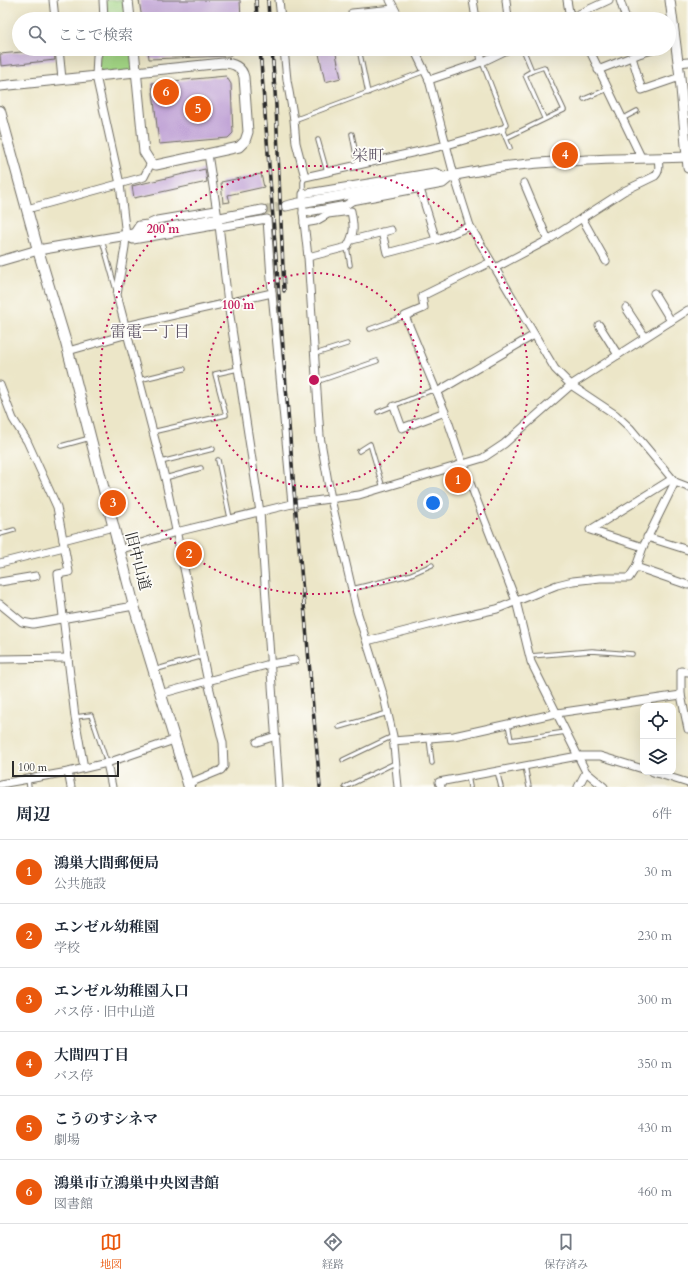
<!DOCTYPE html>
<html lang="ja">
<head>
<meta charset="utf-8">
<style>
	body { margin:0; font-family:Cardo,"Noto Serif JP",serif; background:#f2f2f3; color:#1f2937 }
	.controls { position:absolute; right:12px; bottom:12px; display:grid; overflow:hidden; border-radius:8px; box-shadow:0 4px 16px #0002 }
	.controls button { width:36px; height:36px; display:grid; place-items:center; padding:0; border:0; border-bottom:1px solid #e0e1e3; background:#fff; color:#1f2937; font:20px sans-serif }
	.scale { position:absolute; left:12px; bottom:10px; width:107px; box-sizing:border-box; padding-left:4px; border:2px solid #2b2b2b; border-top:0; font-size:11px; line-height:14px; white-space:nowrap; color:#2b2b2b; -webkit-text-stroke:3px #fdfcf7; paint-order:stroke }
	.you { position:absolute; left:433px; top:503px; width:14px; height:14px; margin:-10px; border:3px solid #fff; border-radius:50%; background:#1a73e8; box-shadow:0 0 0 6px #1a73e833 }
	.badge { display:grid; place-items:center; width:26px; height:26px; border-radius:50%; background:#ea580c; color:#fff; font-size:13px; font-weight:700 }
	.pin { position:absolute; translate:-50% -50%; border:2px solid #fff; box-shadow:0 1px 4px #0006 }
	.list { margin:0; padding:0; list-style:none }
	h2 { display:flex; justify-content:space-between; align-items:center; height:52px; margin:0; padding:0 16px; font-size:17px }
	h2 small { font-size:13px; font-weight:400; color:#747a83 }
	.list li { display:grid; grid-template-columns:26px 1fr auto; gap:12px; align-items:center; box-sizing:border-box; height:64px; padding:0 16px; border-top:1px solid #e0e1e3 }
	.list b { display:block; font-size:15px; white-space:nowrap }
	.list p { margin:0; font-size:13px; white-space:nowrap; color:#747a83 }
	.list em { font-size:13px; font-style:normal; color:#747a83 }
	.icon { flex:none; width:22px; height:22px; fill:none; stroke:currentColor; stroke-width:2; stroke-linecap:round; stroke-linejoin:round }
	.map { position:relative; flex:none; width:688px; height:787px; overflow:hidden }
	.search { position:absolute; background:#fff; box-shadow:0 4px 16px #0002; left:12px; right:12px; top:12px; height:44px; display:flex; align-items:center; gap:10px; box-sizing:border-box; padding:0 14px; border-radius:22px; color:#747a83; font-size:15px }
	.sheet { height:436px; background:#fff }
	nav { display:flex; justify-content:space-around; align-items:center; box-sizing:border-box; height:56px; border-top:1px solid #e0e1e3; background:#fff; font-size:11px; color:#747a83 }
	nav a { display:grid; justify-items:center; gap:2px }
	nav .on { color:#ea580c }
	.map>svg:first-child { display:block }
</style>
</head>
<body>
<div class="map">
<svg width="688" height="787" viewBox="0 0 688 787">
	<rect width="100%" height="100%" fill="#fdfcf7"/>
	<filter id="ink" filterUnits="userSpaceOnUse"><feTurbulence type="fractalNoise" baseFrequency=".025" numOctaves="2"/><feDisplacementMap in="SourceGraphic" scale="8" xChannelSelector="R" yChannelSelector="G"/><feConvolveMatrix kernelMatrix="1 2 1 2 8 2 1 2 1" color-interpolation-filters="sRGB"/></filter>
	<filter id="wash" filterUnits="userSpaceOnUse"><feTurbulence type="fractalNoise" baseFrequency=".012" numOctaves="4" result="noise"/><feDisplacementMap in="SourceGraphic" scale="16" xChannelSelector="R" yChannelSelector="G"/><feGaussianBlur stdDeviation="0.9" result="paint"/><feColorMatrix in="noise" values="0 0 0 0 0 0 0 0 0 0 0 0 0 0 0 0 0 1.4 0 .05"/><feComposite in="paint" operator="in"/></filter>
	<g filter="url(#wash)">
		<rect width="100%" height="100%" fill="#ece6c8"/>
		<g fill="#a2d584" stroke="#668058">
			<path d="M103,0h25l2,19h-26z"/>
			<path d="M100,49h34l3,23 -41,4z"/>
		</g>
		<g id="blocks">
			<g fill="#c2a6d7">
				<path d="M139,0h101l1,19h-99z"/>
				<path d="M54,49l1,11 -54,6 -1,-12z"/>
				<path d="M148,49h93l-12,7 -80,3z"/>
				<path d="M318,49h17l6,29 -16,4z"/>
				<path d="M226,76l5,8 2,49 -5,5 -69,6 -7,-61z"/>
				<path d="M205,169l2,13 -73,16 -2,-12z"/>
				<path d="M261,174l3,13 -36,8 2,7 -7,1 -2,-21z"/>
			</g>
		</g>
	</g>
	<g filter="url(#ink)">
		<use href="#blocks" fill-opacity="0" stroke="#6f6c62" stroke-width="1"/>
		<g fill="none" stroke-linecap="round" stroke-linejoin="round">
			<path stroke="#c5c1a9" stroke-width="9" stroke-dasharray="9 4.5" stroke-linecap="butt" d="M262,210l24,-4"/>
			<defs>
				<g id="service">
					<path d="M359,49l9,44"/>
					<path d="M482,62l24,62 -4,5 8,19"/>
					<path d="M532,71l-7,4 19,43"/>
					<path d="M584,99l24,-10"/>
					<path d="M622,119l15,-8"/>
					<path d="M294,120l131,-49"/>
					<path d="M352,134l6,31"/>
					<path d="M506,138l58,-28 -20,-43 -12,4 -9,-22"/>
					<path d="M318,140l9,32"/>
					<path d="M303,194v-12l2,-5"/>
					<path d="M102,240l14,50"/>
					<path d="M347,247l3,18"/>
					<path d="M370,329l35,-13"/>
					<path d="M315,354l32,-10"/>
					<path d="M139,380l45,-11"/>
					<path d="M316,382l61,-21"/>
					<path d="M378,412l52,-21 7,1"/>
					<path d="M152,432l74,-17 -11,-41 23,-5"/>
					<path d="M61,446l29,-8"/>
					<path d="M359,451l11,-7 13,44"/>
					<path d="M218,460l12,58"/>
					<path d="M161,462l52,-13"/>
					<path d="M165,478l36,-10"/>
					<path d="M0,534l14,-4"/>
					<path d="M352,589l57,-14 23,-10"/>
					<path d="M530,656l62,-5 40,3"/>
					<path d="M154,670l49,-14"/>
					<path d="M75,717l16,-2 16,48"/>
					<path d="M508,724l3,16 55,-8"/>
					<path d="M339,727l49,-14"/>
					<path d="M429,738l3,25"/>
					<path d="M343,760l50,-24"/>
					<path d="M525,766l4,21"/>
					<path d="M497,771l4,16"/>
					<path d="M468,776l2,11"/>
					<path d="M28,779l1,8"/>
					<path d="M345,787l50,-24"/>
				</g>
				<g id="minor">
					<path d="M53,0l2,19"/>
					<path d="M103,0l1,19"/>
					<path d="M279,0l2,19"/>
					<path d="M390,0l10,19"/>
					<path d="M473,0l3,19"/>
					<path d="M506,0l2,19"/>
					<path d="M567,0l2,12 6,7"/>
					<path d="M620,0l6,19"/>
					<path d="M352,13l42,-4"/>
					<path d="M438,19l1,-1"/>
					<path d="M568,19l41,-19"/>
					<path d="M59,49l3,30"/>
					<path d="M100,49l-3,7 -1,20 24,108 6,52 -1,11 -8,48 48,183 43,204 15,61 1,23 -3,4 -34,14"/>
					<path d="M284,49l3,31 7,40 2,23 9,34 142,-32 55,-16"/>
					<path d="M414,49l15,31 25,95 16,51 85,143 16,16 45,30 14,13 45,54 13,5"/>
					<path d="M480,49l2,13"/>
					<path d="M589,49l52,108"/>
					<path d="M632,57l10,33 38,-13"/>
					<path d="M678,63l10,-1"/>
					<path d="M598,70l41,-16 17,-5"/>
					<path d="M429,80l53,-18 27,-13"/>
					<path d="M208,154l11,71 9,78 32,209 19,275"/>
					<path d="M524,183l24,57"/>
					<path d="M420,189l16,51"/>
					<path d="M27,209l117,-32 7,-14"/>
					<path d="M303,213l43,-8 6,-4 91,-17 11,-9"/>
					<path d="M582,218l24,43"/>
					<path d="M304,223l12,-2 12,-7 23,-3c3,16 4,22 -4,36l-39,10"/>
					<path d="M382,232l5,21 49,-13 34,-14"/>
					<path d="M133,234l6,-9 9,-1 9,-4 59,-10"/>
					<path d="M126,236l7,4 86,-15"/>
					<path d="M352,240l39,-10"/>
					<path d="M491,262l-69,34 2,12 -19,8 40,96 18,53 53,136 15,61 55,110 18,15"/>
					<path d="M495,268l53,-28 76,-49 31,-15c5,-5 4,-11 3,-18"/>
					<path d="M272,293l20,211"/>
					<path d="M654,293l17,28"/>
					<path d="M626,308l19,29"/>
					<path d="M599,325l19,30"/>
					<path d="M126,326l146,-33 -5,-74 -48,8"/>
					<path d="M68,351l60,-17"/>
					<path d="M0,385l13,34 14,22 30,66 12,65 -11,2 17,143 9,51"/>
					<path d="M437,392l97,-57"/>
					<path d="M394,406l8,22 43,-16"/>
					<path d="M647,537l41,13"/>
					<path d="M63,540l50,-13"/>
					<path d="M643,547l-53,-17 82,-51"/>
					<path d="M119,550l57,-18 116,-28 67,-9 124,-37 21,-14 67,-59 117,-75"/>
					<path d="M0,563l64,-16"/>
					<path d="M636,567l52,18"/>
					<path d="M0,582l36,-6"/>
					<path d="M0,604l22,18 11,2 101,-18"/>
					<path d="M367,641l85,-22 45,-10 60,-24 16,-4 27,-3h29l7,-11 7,-20 32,-65"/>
					<path d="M0,659l68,-1"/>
					<path d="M688,672l-7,-1v24l7,34"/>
					<path d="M160,694l110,-30 25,-4"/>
					<path d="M393,741l61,-5 103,-23 124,-18"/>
					<path d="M257,742l19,-6"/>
					<path d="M107,763l5,24"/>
					<path d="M68,772l3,15"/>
					<path d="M653,772l35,11"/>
					<path d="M0,784l68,-12 39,-9 67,-23"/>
					<path d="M398,787l-5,-51 -9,-39 -27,-86 -26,-112 -11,-63 -12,-179 -5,-44v-19l5,-1 127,-21 5,2 2,4"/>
					<path d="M441,787l-2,-5 139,-26h22l43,13"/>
					<path d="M578,787l8,-15"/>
				</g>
				<g id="tertiary">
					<path d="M128,0l2,19"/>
					<path d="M670,0l10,77 8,91"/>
					<path d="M0,86l223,-23c10,0 19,4 21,14l4,55 -3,9 -6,6 -83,18 -5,-2 -7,-11 -10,-103"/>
					<path d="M306,202l188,-34c64,-9 129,-9 193,-11"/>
					<path d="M286,206l13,-3"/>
					<path d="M220,218l42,-8"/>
					<path d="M0,261l38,-11 95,-16 81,-15"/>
				</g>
				<path id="secondary" d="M0,111l38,139 28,93 68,263 55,181"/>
			</defs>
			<use href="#service" stroke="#6f6c62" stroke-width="5.5"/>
			<use href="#minor" stroke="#6f6c62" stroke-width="9"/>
			<use href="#tertiary" stroke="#6f6c62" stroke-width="11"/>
			<use href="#secondary" stroke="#6f6c62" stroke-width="12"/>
			<use href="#service" stroke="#fff" stroke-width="3.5"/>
			<use href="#minor" stroke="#fff" stroke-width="7"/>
			<use href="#tertiary" stroke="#fff" stroke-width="9"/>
			<use href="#secondary" stroke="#fff" stroke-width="10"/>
			<defs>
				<g id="rail">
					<path d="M256,0l1,19"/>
					<path d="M268,0l1,19"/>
					<path d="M260,49l34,441 26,297"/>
					<path d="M272,49l4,57 8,185"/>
				</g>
			</defs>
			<use href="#rail" stroke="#2b2b2b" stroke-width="3.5"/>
			<use href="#rail" stroke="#fdfcf7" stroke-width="2" stroke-dasharray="6" stroke-linecap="butt"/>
		</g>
	</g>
	<g fill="none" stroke="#c2185b" stroke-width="2" stroke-dasharray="2 4">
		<circle cx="314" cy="380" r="107"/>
		<circle cx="314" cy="380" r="214"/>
	</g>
	<g text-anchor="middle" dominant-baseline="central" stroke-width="3.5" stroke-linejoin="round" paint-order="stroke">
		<g font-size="15" fill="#2b2b2b" stroke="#fdfcf7">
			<text transform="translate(138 561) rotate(75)">旧中山道</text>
		</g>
		<g font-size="16" fill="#605667" stroke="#fdfcf7">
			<text x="368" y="156">栄町</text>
			<text x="150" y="332">雷電一丁目</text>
		</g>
	</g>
	<circle cx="314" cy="380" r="6" fill="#c2185b" stroke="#fdfcf7" stroke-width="2"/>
	<g font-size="12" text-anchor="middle" font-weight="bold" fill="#c2185b" stroke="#fdfcf7" stroke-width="3.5" stroke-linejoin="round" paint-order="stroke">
		<text x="163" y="233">200 m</text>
		<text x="238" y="309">100 m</text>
	</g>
</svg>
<div class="controls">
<button><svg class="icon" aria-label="locate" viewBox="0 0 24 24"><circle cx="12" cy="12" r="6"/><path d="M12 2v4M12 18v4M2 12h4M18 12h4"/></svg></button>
<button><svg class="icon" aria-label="layers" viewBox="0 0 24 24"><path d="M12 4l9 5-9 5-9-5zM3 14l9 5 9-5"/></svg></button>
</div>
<div class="scale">100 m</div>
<div class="you"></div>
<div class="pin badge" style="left:458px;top:480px">1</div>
<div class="pin badge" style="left:189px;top:554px">2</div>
<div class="pin badge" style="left:113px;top:503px">3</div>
<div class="pin badge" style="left:565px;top:155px">4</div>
<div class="pin badge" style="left:198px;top:109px">5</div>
<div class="pin badge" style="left:166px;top:92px">6</div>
<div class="search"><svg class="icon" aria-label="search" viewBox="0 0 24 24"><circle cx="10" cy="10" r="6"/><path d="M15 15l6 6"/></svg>ここで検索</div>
</div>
<section class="sheet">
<h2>周辺<small>6件</small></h2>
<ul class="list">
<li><span class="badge">1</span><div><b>鴻巣大間郵便局</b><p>公共施設</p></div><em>30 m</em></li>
<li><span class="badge">2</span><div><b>エンゼル幼稚園</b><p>学校</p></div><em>230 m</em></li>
<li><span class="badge">3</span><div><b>エンゼル幼稚園入口</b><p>バス停 · 旧中山道</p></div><em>300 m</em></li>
<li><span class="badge">4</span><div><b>大間四丁目</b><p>バス停</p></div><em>350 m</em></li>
<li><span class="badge">5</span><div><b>こうのすシネマ</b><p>劇場</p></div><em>430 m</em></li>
<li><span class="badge">6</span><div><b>鴻巣市立鴻巣中央図書館</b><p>図書館</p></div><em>460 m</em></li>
</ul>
</section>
<nav>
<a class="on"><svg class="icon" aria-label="map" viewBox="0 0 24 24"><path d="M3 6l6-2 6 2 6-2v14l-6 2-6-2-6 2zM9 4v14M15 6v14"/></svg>地図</a>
<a><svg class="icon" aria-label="directions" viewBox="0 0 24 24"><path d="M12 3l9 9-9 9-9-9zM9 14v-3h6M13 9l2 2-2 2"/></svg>経路</a>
<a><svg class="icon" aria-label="saved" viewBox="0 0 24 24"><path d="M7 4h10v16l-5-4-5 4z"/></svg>保存済み</a>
</nav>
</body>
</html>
